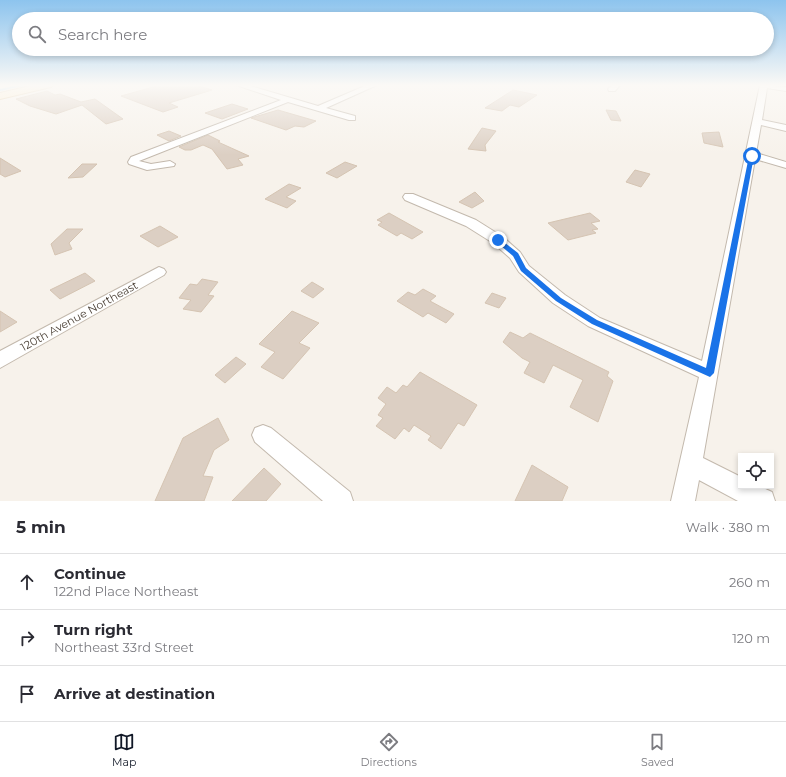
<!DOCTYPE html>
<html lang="en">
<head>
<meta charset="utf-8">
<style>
	body { margin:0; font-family:Montserrat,sans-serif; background:#f2f2f3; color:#2b2b33 }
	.controls { position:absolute; right:12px; bottom:12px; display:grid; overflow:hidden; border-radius:0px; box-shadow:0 2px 6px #0003 }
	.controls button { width:36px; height:36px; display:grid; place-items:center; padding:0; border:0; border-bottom:1px solid #e1e1e2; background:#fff; color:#2b2b33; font:20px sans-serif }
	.stop { position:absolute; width:12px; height:12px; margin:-9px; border:3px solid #1a73e8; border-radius:50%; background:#fff }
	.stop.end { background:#1a73e8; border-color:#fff; box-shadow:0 1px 4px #0008 }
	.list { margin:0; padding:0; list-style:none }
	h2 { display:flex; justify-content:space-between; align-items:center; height:52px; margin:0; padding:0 16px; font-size:17px }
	h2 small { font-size:13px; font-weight:400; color:#7c7c81 }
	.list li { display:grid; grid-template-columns:26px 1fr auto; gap:12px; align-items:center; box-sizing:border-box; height:56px; padding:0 16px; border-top:1px solid #e1e1e2 }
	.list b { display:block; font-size:15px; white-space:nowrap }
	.list p { margin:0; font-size:13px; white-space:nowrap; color:#7c7c81 }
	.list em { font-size:13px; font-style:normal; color:#7c7c81 }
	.icon { flex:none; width:22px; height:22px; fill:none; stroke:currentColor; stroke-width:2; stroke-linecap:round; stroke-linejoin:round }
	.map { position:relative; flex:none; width:786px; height:501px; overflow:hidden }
	.search { position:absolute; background:#fff; box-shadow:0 2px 6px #0003; left:12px; right:12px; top:12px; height:44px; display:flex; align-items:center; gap:10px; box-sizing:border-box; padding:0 14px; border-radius:22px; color:#7c7c81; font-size:15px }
	.sheet { height:220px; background:#fff }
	nav { display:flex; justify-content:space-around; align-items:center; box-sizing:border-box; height:56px; border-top:1px solid #e1e1e2; background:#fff; font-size:11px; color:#7c7c81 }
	nav a { display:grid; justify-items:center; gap:2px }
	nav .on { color:#111827 }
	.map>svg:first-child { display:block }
</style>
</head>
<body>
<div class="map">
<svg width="786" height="501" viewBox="0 0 786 501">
	<rect width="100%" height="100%" fill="#f7f2eb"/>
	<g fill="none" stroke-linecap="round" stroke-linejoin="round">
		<path stroke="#a5ddf6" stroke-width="2" d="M0,90l22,-5"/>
	</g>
	<g fill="#dccfc3" stroke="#d5c4b2">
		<path d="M160,85h36l16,5 -43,13 9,4 -15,5 -42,-16z"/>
		<path d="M513,90l24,5 -18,12 -9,-2 -8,6 -17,-3z"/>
		<path d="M47,91l8,4 5,-1 21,8 14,-3 28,20 -17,5 -24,-19 -26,9 -26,-8 -14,-7z"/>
		<path d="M232,104l16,5 -26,10 -17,-6z"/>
		<path d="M278,110l38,11 -12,6 -9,-1 -9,4 -35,-12z"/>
		<path d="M606,110l10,1 5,10 -10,-1z"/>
		<path d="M482,128l14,3 -11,14 1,6 -18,-2z"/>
		<path d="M169,131l12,5 -12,5 -12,-6z"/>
		<path d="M719,132l4,15 -19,-4 -2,-10z"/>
		<path d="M208,135l12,6 -2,1 31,14 -11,3 5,6 -16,4 -15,-20 -9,-4 -12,5h-6l-6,-3z"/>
		<path d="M0,158l21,13 -16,6 -5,-3z"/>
		<path d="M345,162l12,4 -20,12 -11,-5z"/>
		<path d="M82,164h15l-14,13 -15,1z"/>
		<path d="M635,170l15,4 -9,13 -15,-5z"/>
		<path d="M289,184l12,4 -15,9 10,4 -9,7 -22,-9z"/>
		<path d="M475,192l9,9 -12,7 -13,-6z"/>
		<path d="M389,213l34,19 -11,7 -11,-6 -4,3 -19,-11 4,-3 -5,-2z"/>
		<path d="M590,213l10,8 -9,2 7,6 -6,1 4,3 -28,7 -20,-17z"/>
		<path d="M160,226l18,11 -20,10 -18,-11z"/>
		<path d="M67,229h16l-14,14 3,6 -17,6 -4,-11z"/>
		<path d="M85,273l10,8 -35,18 -10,-9z"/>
		<path d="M202,279l16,3 -10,13 6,1 -13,16 -18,-3 8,-9 -12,-2 11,-14 7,1z"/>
		<path d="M312,282l12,7 -11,9 -12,-7z"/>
		<path d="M423,289l13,7 -6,5 24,13 -8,9 -18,-10 -5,4 -26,-16 11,-9 7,3z"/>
		<path d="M492,293l14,5 -7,10 -14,-5z"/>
		<path d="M0,311l17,11 -17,10z"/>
		<path d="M292,311l27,12 -20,20 11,5 -27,31 -22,-12 14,-15 -16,-8z"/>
		<path d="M510,332l13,6 7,-5 79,39 -2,4 6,5 -15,41 -28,-15 13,-27 -30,-15 -9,18 -20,-10 6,-11 -8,-4 -19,-16z"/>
		<path d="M236,357l10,7 -21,19 -10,-8z"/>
		<path d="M420,372l57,33 -13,21 -6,-3 -17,26 -13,-9 3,-4 -17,-11 -5,7 -5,-4 -9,11 -19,-13 7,-8 -5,-3 8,-11 -8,-6 9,-11 9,6 7,-8 4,2z"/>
		<path d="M218,418l11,22 -15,10 -11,26 10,1 -9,24h-49l28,-63z"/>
		<path d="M532,465l36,22 -6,14h-47z"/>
		<path d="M264,468l17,16 -15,17h-34z"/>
	</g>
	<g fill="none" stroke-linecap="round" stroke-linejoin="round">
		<defs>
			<g id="street">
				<path d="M236,85h11l71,21 49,-21h10l-51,23 29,8v4h-6l-61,-18 -149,59 12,3 19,-3 5,3 -1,2 -27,4 -18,-6 -1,-2 3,-5 150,-57z"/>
				<path d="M612,85h8l-5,6h-6l-1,-2z"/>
				<path d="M760,85l26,2v4l-19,-3 -5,32 24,5v6l-25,-6 -5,28 30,9v6l-31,-9 -52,299 38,19v9h18l13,6 3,9h-37l-39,-21 -4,21h-24l28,-124 -111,-51 -35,-23 -34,-31 -9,-14 -17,-15 -27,-17 -61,-26 -2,-3 2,-3h8l63,26 27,17 17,15 9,14 36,29 35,23 102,43z"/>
				<path d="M159,267l5,2 2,3 -2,3 -164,93v-17z"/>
				<path d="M263,425l8,3 79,64 3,9h-30l-68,-59 -3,-7 3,-7z"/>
			</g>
			<path id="secondary" d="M34,85h19l-2,2 -51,12v-6z"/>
		</defs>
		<use href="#street" stroke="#c3b9ad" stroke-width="2"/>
		<use href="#secondary" stroke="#ddc49a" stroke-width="2"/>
		<use href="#street" fill="#fff" fill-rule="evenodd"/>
		<use href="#secondary" fill="#ffeecd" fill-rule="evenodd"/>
	</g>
	<linearGradient id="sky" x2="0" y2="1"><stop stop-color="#8dc4ee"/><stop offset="0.55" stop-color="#fbf9f6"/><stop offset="1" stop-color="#fbf9f6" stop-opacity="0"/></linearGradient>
	<rect width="786" height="155" fill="url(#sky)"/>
	<path fill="#1a73e8" d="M752,154l2,2 -40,217 -4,4 -118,-53 -36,-23 -35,-30 -8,-15 -19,-16 6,-1 18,14 8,15 35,30 36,22 109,48 43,-212z"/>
	<g text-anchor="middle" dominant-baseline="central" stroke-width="3" stroke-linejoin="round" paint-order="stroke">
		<g font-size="11" fill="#4c4238" stroke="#fff">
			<text transform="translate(79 316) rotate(-29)">120th Avenue Northeast</text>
		</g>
	</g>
</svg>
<div class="controls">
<button><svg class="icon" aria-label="locate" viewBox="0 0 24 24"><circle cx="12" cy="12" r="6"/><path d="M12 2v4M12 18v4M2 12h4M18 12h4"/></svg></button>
</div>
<div class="stop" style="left:752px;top:156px"></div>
<div class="stop end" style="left:498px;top:240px"></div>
<div class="search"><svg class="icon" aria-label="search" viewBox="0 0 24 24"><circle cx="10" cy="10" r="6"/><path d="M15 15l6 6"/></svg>Search here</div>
</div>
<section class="sheet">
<h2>5 min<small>Walk · 380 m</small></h2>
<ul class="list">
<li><svg class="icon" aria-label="ahead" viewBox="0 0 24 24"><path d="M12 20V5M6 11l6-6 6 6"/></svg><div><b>Continue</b><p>122nd Place Northeast</p></div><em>260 m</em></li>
<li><svg class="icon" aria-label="right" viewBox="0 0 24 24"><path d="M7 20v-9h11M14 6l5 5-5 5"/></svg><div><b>Turn right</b><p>Northeast 33rd Street</p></div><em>120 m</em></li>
<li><svg class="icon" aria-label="arrive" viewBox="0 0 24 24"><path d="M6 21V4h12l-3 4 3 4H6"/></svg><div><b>Arrive at destination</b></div></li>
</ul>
</section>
<nav>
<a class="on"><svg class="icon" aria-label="map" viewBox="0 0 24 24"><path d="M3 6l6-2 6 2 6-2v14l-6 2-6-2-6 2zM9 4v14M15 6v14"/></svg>Map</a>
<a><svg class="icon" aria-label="directions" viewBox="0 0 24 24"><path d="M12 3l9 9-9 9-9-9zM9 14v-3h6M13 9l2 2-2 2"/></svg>Directions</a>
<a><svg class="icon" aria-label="saved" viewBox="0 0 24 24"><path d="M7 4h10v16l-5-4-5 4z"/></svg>Saved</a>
</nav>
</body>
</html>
